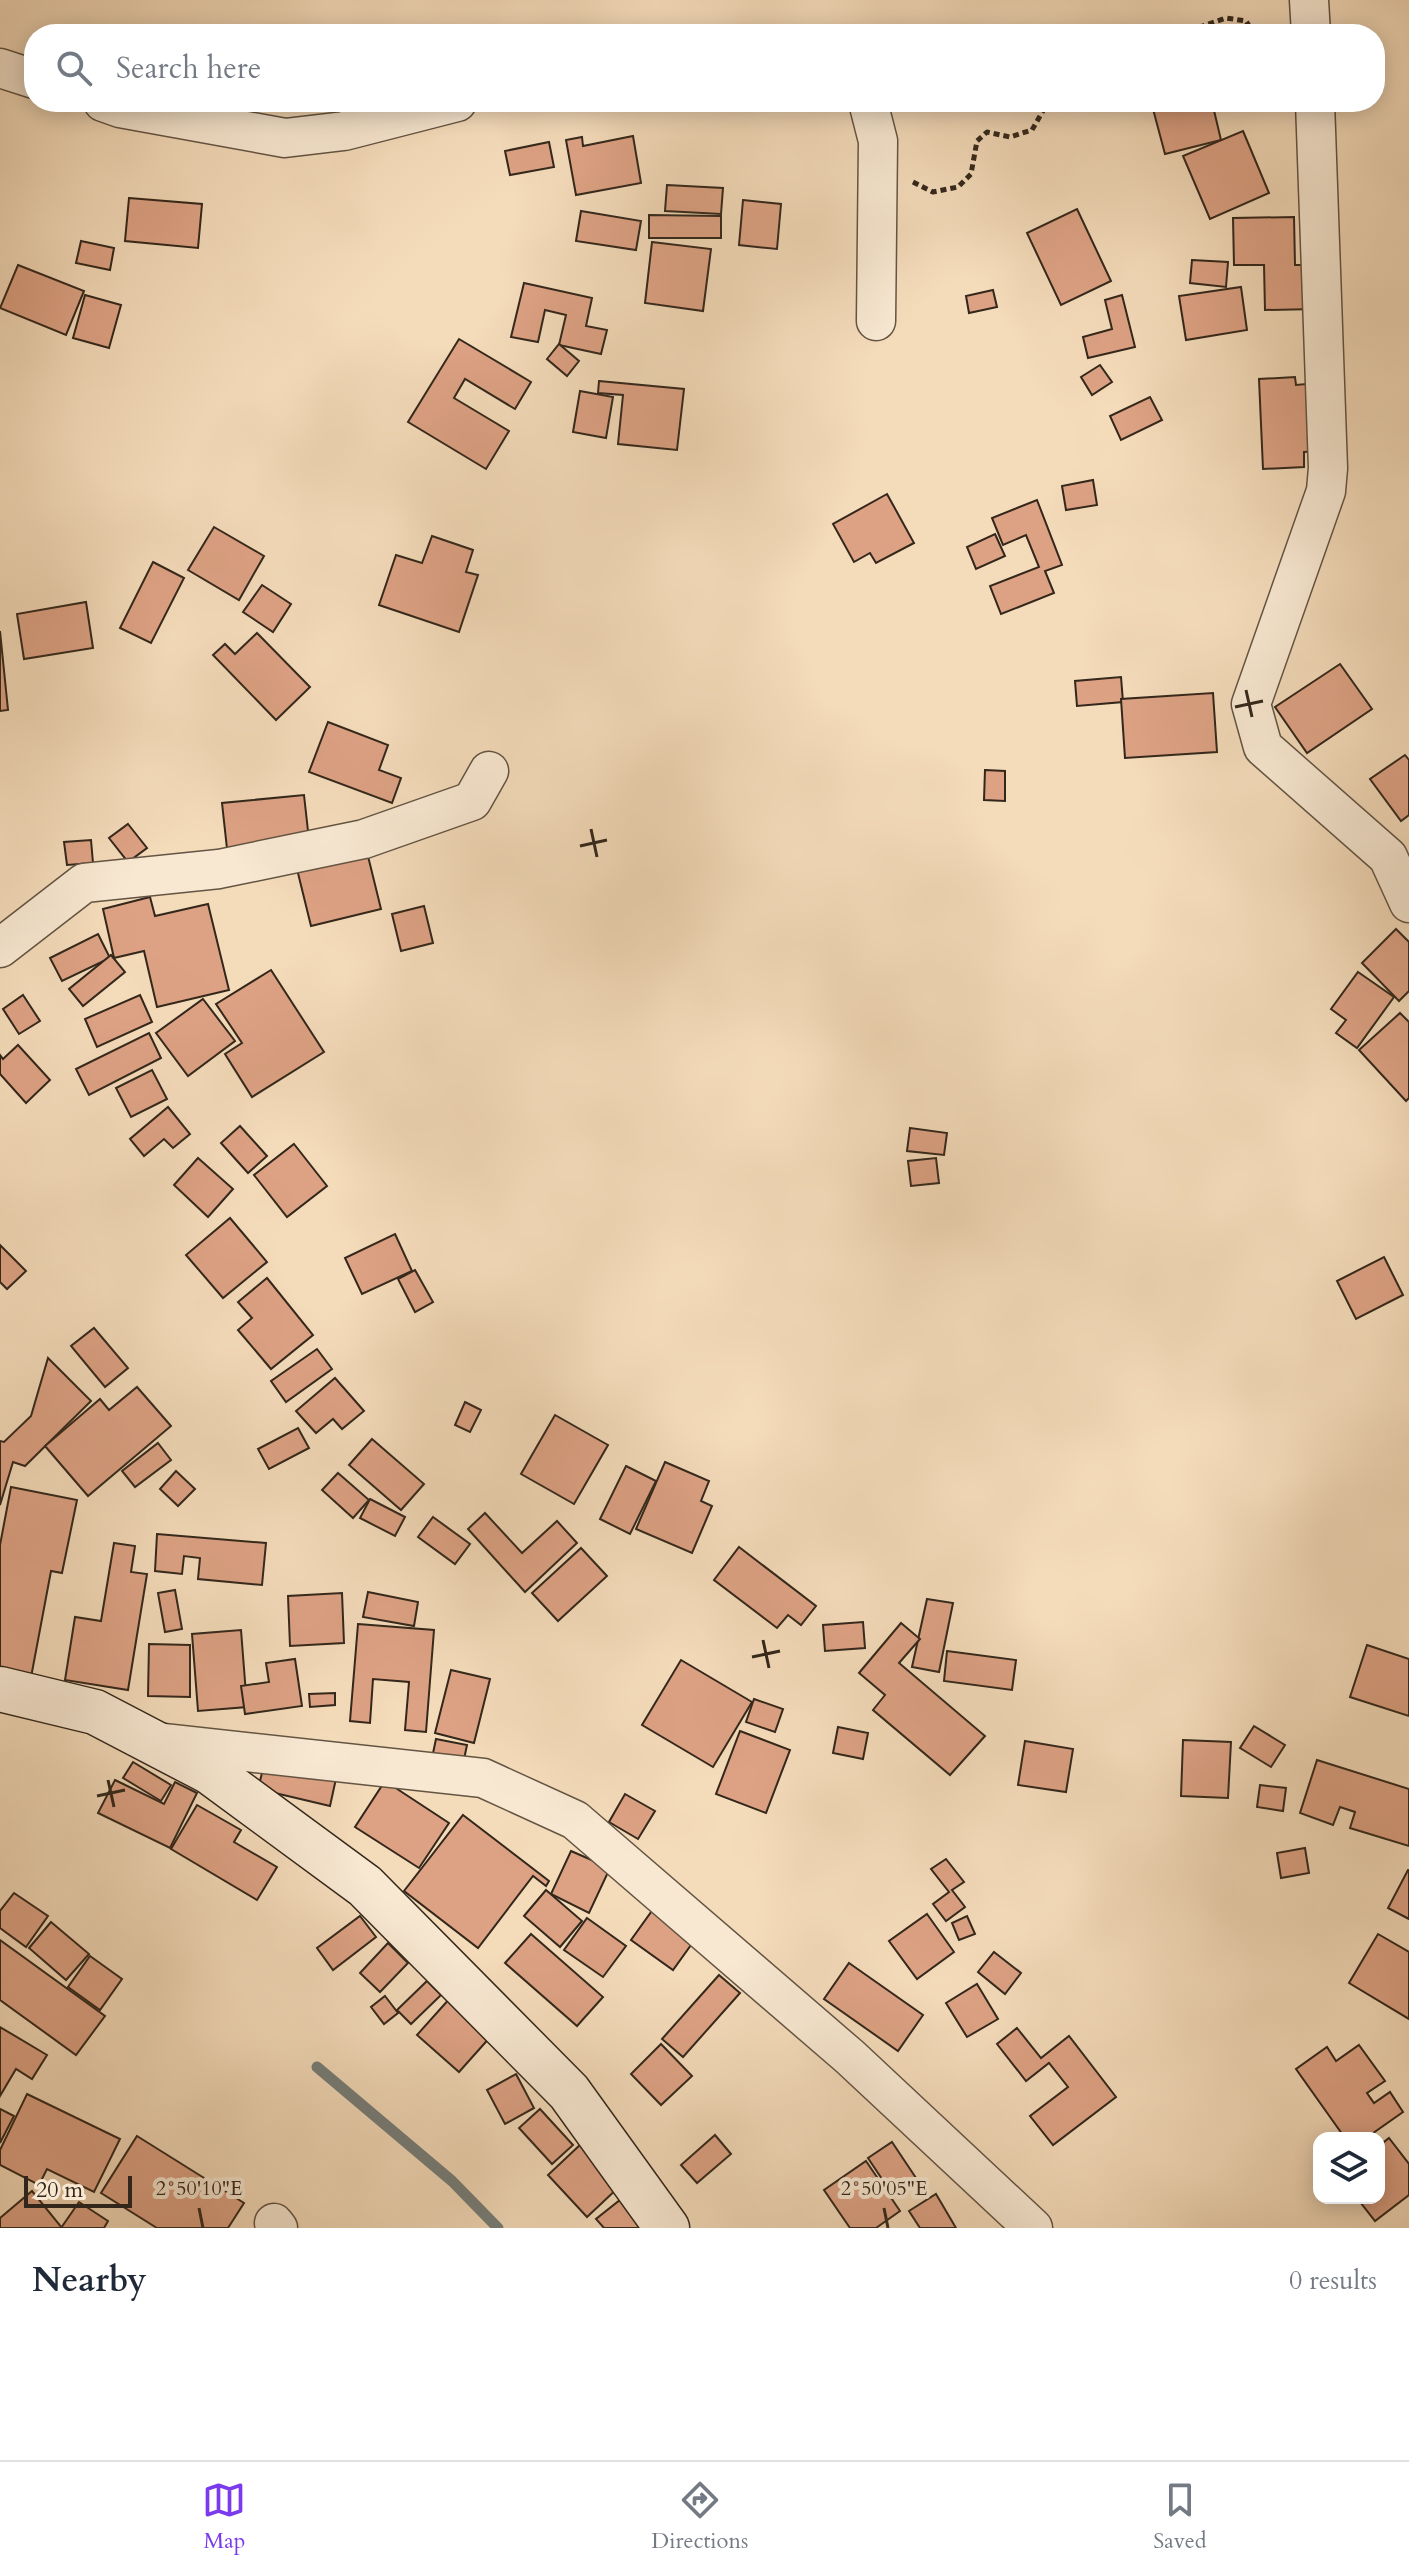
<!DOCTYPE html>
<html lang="en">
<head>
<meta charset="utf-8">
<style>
	body { margin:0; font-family:Cardo,serif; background:#f6f6f7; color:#1f2937 }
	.controls { position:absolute; right:24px; bottom:24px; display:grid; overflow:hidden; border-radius:16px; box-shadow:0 4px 20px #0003 }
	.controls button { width:72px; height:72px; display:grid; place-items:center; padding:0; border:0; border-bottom:2px solid #e0e1e3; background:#fff; color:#1f2937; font:40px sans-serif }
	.scale { position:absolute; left:24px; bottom:20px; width:108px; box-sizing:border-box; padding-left:8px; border:4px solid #33271b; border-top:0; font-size:22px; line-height:28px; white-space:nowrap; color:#33271b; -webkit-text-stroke:6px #f8e8d2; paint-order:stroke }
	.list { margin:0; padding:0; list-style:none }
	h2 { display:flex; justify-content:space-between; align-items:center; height:104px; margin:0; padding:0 32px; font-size:34px }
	h2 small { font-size:26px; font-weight:400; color:#747a83 }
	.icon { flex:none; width:44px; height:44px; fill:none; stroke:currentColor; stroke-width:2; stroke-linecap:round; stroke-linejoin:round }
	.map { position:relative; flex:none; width:1409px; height:2228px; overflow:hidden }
	.search { position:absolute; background:#fff; box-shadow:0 4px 20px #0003; left:24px; right:24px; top:24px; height:88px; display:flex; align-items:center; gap:20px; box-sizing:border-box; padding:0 28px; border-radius:32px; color:#747a83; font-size:30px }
	.sheet { height:232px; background:#fff }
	nav { display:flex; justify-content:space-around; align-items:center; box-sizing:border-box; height:112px; border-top:2px solid #e0e1e3; background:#fff; font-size:22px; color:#747a83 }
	nav a { display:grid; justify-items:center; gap:4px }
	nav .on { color:#7c3aed }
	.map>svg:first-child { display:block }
</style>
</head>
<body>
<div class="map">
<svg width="1409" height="2228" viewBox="0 0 1409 2228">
	<rect width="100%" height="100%" fill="#f4dbba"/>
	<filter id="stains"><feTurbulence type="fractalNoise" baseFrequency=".0025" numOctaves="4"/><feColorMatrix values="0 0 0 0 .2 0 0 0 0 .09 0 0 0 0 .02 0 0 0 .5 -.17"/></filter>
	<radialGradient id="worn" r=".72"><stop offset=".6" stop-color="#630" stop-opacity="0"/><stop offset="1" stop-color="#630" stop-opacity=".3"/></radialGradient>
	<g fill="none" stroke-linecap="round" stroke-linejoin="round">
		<path stroke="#757e7b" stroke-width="11" d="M317,2067l135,114 46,47"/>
	</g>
	<g fill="#dda284" stroke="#33271b" stroke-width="2">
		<path d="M753,102h28l-27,7z"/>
		<path d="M1183,102h29l9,38 -56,14 -12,-45z"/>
		<path d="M1243,131l26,62 -59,26 -27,-63z"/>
		<path d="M633,136l8,47 -65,12 -10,-55 16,-3 1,9z"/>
		<path d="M549,142l5,25 -44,8 -5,-24z"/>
		<path d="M667,185l56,3 -2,26 -56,-3z"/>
		<path d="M129,198l73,6 -4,44 -73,-7z"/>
		<path d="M743,200l38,4 -4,45 -38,-4z"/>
		<path d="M1077,209l34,72 -50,24 -34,-72z"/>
		<path d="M581,211l60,10 -5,29 -60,-9z"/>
		<path d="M649,215l72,1v22h-72z"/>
		<path d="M1294,217l1,48h20v44l-50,1 -1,-45h-30l-1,-47z"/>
		<path d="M81,241l33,7 -4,22 -34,-7z"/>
		<path d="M652,242l59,7 -8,62 -58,-8z"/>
		<path d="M1192,260l36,2 -2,25 -36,-4z"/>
		<path d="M18,265l66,26 -18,44 -66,-27z"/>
		<path d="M524,283l68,15 -6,28 21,4 -6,24 -42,-9 7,-30 -21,-5 -7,32 -27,-5z"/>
		<path d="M1241,287l6,43 -61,10 -7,-44z"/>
		<path d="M993,290l4,17 -28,6 -3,-17z"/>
		<path d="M85,295l36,10 -12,43 -36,-10z"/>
		<path d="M1122,295l13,52 -47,11 -5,-21 29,-8 -7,-29z"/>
		<path d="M459,339l72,43 -16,27 -50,-30 -11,19 55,33 -23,38 -78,-47z"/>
		<path d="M559,344l20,17 -12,15 -20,-17z"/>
		<path d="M1100,365l12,17 -20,13 -11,-18z"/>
		<path d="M1295,377l1,8 21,-2 3,68 -16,1v15l-41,2 -4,-90z"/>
		<path d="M599,381l85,8 -7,61 -59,-6 5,-49 -25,-2z"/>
		<path d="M580,391l33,6 -7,41 -33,-6z"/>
		<path d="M1150,397l12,23 -41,20 -11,-24z"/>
		<path d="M1093,480l4,25 -31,5 -4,-24z"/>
		<path d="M887,494l27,49 -38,20 -6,-10 -16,9 -21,-38z"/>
		<path d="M1037,500l25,65 -17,6 9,22 -53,21 -11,-28 49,-19 -13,-32 -23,10 -11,-27z"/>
		<path d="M214,527l50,29 -25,44 -51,-30z"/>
		<path d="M995,534l10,22 -29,13 -9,-22z"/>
		<path d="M432,536l41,14 -7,22 12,3 -19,57 -80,-27 17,-50 26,8z"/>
		<path d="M153,562l31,16 -33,65 -31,-15z"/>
		<path d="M262,585l29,19 -18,28 -30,-20z"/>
		<path d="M86,602l7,46 -69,11 -7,-45z"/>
		<path d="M0,631l8,79 -8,1z"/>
		<path d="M257,633l53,54 -34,33 -63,-65 12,-11 10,10z"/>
		<path d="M1340,664l32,45 -65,44 -32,-46z"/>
		<path d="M1121,677l2,25 -46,4 -2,-25z"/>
		<path d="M1213,693l4,59 -92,6 -4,-59z"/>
		<path d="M328,722l60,23 -9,25 22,8 -9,25 -83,-31z"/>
		<path d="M1405,755l4,5v55l-8,6 -31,-42z"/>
		<path d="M985,770l20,1v30l-21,-1z"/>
		<path d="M304,795l6,54 -82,9 -6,-55z"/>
		<path d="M128,824l19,24 -19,14 -19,-24z"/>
		<path d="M91,840l2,23 -26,2 -3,-23z"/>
		<path d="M366,848l15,61 -70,17 -15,-61z"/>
		<path d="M150,897l5,19 53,-12 21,86 -72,17 -13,-56 -30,7 -11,-49z"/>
		<path d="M424,906l9,37 -32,8 -9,-37z"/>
		<path d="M1396,929l13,13v49l-10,10 -37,-38z"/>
		<path d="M98,934l12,24 -48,23 -12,-23z"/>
		<path d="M111,955l14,17 -42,34 -14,-17z"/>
		<path d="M271,970l53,82 -72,45 -27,-43 17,-11 -26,-39z"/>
		<path d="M1358,972l36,25 -37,51 -21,-15 10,-13 -15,-11z"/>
		<path d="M23,995l17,26 -21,13 -16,-25z"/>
		<path d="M140,995l12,27 -55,25 -12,-28z"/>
		<path d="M203,999l32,42 -47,35 -32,-43z"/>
		<path d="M1400,1013l9,9v76l-3,3 -47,-51z"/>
		<path d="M149,1033l12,25 -72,37 -13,-26z"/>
		<path d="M18,1045l32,35 -24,23 -26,-29v-19l3,4z"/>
		<path d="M152,1070l15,29 -36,18 -15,-29z"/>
		<path d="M168,1107l22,27 -17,14 -9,-9 -20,17 -14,-17z"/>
		<path d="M240,1126l27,30 -19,17 -27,-30z"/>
		<path d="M910,1128l37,5 -3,22 -37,-4z"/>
		<path d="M294,1144l33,42 -40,31 -33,-42z"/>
		<path d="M198,1158l35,31 -25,28 -34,-32z"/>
		<path d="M936,1158l3,25 -28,3 -3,-25z"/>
		<path d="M230,1218l37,44 -44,36 -37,-43z"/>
		<path d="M395,1234l17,37 -50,23 -17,-36z"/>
		<path d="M0,1245l26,26 -19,18 -7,-7z"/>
		<path d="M1384,1257l19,38 -47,24 -19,-38z"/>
		<path d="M415,1270l18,32 -18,10 -17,-33z"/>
		<path d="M267,1278l46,57 -42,34 -33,-39 14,-12 -14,-16z"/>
		<path d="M94,1328l34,40 -23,19 -34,-41z"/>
		<path d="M317,1349l15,20 -46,33 -15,-21z"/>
		<path d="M48,1358l43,43 -66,65 -12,-4 -13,43v-64l4,1 27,-26z"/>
		<path d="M335,1378l29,33 -22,18 -9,-10 -17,14 -20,-22z"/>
		<path d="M137,1387l34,39 -83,70 -43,-50 55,-47 9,11z"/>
		<path d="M465,1402l16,8 -11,22 -15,-7z"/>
		<path d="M555,1415l53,30 -34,59 -53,-30z"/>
		<path d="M298,1428l11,20 -40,21 -11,-20z"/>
		<path d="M372,1439l52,45 -23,26 -52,-45z"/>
		<path d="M158,1443l13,17 -36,27 -13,-16z"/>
		<path d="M665,1462l44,19 -8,20 11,5 -20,47 -56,-24z"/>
		<path d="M626,1466l30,15 -26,53 -30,-15z"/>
		<path d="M176,1471l19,18 -17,17 -18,-17z"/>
		<path d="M338,1473l31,27 -16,18 -31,-28z"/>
		<path d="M11,1487l66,13 -15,73 -11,-2 -22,117 -29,-5v-138z"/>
		<path d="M370,1499l35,18 -10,19 -35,-18z"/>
		<path d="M485,1513l37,40 35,-32 20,22 -52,49 -57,-63z"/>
		<path d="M433,1517l37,27 -15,20 -37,-27z"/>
		<path d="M157,1534l109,9 -4,42 -64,-6 2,-21 -16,-2 -2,18 -27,-3z"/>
		<path d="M114,1543l21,3 -4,26 16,2 -19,116 -63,-10 10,-63 26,4z"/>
		<path d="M739,1547l77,59 -15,19 -13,-10 -11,13 -63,-48z"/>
		<path d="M581,1548l26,28 -49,45 -26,-28z"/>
		<path d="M175,1590l7,39 -17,3 -7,-39z"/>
		<path d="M368,1592l50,10 -4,24 -51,-9z"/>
		<path d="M342,1593l2,50 -54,3 -2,-50z"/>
		<path d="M927,1599l26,4 -14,69 -27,-5z"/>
		<path d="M863,1622l2,26 -40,3 -2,-26z"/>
		<path d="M901,1623l19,16 -21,24 86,73 -35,39 -77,-65 12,-15 -26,-22z"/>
		<path d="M358,1624l76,6 -8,102 -21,-2 4,-48 -36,-3 -3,44 -20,-2z"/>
		<path d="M241,1630l6,77 -49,4 -6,-77z"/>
		<path d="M149,1644l41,1v52l-42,-1z"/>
		<path d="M1367,1645l42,14v57l-59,-19z"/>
		<path d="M947,1651l69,9 -4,30 -68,-9z"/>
		<path d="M295,1659l7,47 -57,8 -4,-28 28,-4 -3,-19z"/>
		<path d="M681,1660l71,42 -39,65 -71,-42z"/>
		<path d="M451,1670l39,9 -16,64 -39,-10z"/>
		<path d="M335,1693v12l-25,2 -1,-13z"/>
		<path d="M754,1699l29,10 -8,23 -29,-10z"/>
		<path d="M1254,1726l31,19 -14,22 -31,-19z"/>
		<path d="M838,1727l30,6 -5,26 -30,-6z"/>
		<path d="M740,1731l50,19 -24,63 -50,-19z"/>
		<path d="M436,1739l31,6 -4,19 -31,-6z"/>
		<path d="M1183,1740l48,2 -3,56 -47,-2z"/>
		<path d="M1025,1741l48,8 -7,43 -48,-7z"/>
		<path d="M266,1757l71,17 -7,32 -72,-17z"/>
		<path d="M1317,1760l92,29v57l-59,-18 5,-16 -15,-5 -7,18 -33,-12z"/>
		<path d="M133,1762l38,23 -10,16 -38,-23z"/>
		<path d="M115,1780l49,24 11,-22 22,11 -27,55 -72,-35z"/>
		<path d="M385,1781l64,42 -30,45 -64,-41z"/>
		<path d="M1260,1785l26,3 -3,23 -26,-4z"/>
		<path d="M625,1794l30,17 -17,28 -29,-17z"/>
		<path d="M197,1805l44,25 -7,12 43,25 -20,33 -86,-51z"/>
		<path d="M463,1815l86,66 -3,5 -13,-10 -55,72 -74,-57z"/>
		<path d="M1305,1848l4,25 -28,5 -4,-25z"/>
		<path d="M571,1851l39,17 -21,45 -38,-19z"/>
		<path d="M946,1859l18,23 -12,8 13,17 -19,14 -13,-17 16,-12 -18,-23z"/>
		<path d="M1408,1870h1v49l-21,-11z"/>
		<path d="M546,1890l36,31 -22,26 -36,-31z"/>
		<path d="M14,1893l34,23 -22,31 -26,-19v-17z"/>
		<path d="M654,1908l42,30 -23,32 -42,-30z"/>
		<path d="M927,1914l27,38 -37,27 -28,-38z"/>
		<path d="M360,1916l16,21 -43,33 -16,-22z"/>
		<path d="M967,1916l8,18 -16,6 -7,-17z"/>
		<path d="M587,1918l39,28 -23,31 -39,-27z"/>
		<path d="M51,1922l38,32 -23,26 -37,-32z"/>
		<path d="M531,1934l72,63 -26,29 -72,-63z"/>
		<path d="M1378,1934l31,18v67l-60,-36z"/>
		<path d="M0,1940l105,76 -29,39 -76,-55z"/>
		<path d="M388,1943l20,20 -28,29 -20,-19z"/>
		<path d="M994,1952l27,21 -16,21 -27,-22z"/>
		<path d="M90,1956l32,23 -22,31 -32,-23z"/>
		<path d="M849,1963l74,52 -25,36 -74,-52z"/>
		<path d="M719,1975l21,18 -57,64 -21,-18z"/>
		<path d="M427,1981l14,14 -30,29 -14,-14z"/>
		<path d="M977,1984l21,35 -31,18 -21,-34z"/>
		<path d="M385,1996l13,17 -14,11 -13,-17z"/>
		<path d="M451,1997l41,38 -33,37 -42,-37z"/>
		<path d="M0,2027l47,28 -15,24 -16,-10 -16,27z"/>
		<path d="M1017,2028l24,30 28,-22 47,61 -63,48 -23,-29 38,-29 -19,-24 -23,18 -29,-37z"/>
		<path d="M661,2044l31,32 -31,29 -30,-31z"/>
		<path d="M1359,2045l26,36 -18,12 7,10 16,-11 13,20 -37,26h-21l-49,-69 31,-22 9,14z"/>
		<path d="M516,2074l18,34 -29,16 -18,-34z"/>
		<path d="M27,2094l93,45 -26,53 -47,-23 -8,16 -39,-20v-15z"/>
		<path d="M0,2109l14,7 -14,27z"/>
		<path d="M540,2109l33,36 -21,19 -33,-36z"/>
		<path d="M715,2135l16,19 -34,29 -16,-18z"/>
		<path d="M137,2136l107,67 -16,25h-71l-56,-35z"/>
		<path d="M1389,2138l20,26v31l-34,26 -18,-23h22v-52z"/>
		<path d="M892,2142l26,39 -24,16 -26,-39z"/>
		<path d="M581,2144l39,42 -33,31 -39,-42z"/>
		<path d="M866,2161l34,50 -24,17h-26l-26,-38z"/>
		<path d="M32,2191l30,37h-62v-10z"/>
		<path d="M936,2194l20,34h-36l-11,-17z"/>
		<path d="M625,2196l26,32h-47l-8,-9z"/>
		<path d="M79,2202l29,19 -4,7h-43z"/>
	</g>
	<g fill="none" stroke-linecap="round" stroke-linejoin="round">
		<defs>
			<g id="street">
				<path d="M1309,0l2,34"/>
				<path d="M0,68l34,11"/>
				<path d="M103,102l17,6 165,30 59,-7 113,-29"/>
				<path d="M868,102l10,39 -2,180"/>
				<path d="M1315,102l13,366 -2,23 -75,213 12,43 125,110 21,46"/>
				<path d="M0,948l84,-65 135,-14 145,-30 108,-38 17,-30"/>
				<path d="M163,1743l320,35 92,42 275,237 183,171"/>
				<path d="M274,2223l4,5"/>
			</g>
			<path id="secondary" d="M0,1689l95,23 115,60 155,114 204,206 98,136"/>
		</defs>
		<use href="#street" stroke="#635443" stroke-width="41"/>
		<use href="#secondary" stroke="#33271b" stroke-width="47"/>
		<g stroke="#33271b" stroke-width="5" stroke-dasharray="6 4" stroke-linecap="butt">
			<path d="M1180,34l46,-16 20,3 8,13"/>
			<path d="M913,182l20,10 25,-5 13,-13 6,-33 10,-9 23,5 22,-7 16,-28"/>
		</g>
		<use href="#street" stroke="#f8e8d2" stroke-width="38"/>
		<use href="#secondary" stroke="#f8e8d2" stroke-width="44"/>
	</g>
	<path fill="none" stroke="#33271b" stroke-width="3" d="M1246,690l6,27M1235,707l28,-6M591,829l6,28M580,846l27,-6M763,1640l6,28M752,1657l28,-6M108,1780l6,27M97,1796l28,-6M199,2208l4,20M884,2208l4,20"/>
	<g font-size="20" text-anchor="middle" fill="#33271b" stroke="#f8e8d2" stroke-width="8" stroke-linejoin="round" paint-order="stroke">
		<text x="199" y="2195">2°50'10"E</text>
		<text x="884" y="2195">2°50'05"E</text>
	</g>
	<rect width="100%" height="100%" filter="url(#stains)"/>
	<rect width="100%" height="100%" fill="url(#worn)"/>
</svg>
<div class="controls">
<button><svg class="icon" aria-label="layers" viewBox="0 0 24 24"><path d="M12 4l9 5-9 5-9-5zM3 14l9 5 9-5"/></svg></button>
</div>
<div class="scale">20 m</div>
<div class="search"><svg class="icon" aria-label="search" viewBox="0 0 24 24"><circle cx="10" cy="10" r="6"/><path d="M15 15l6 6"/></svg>Search here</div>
</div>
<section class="sheet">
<h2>Nearby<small>0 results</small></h2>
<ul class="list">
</ul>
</section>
<nav>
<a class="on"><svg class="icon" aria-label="map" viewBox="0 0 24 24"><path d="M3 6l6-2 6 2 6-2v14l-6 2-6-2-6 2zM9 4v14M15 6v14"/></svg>Map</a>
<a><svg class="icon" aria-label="directions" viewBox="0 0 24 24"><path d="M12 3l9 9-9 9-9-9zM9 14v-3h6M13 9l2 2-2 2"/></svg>Directions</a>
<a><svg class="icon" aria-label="saved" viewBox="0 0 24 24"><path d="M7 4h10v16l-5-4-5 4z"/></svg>Saved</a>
</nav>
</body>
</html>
